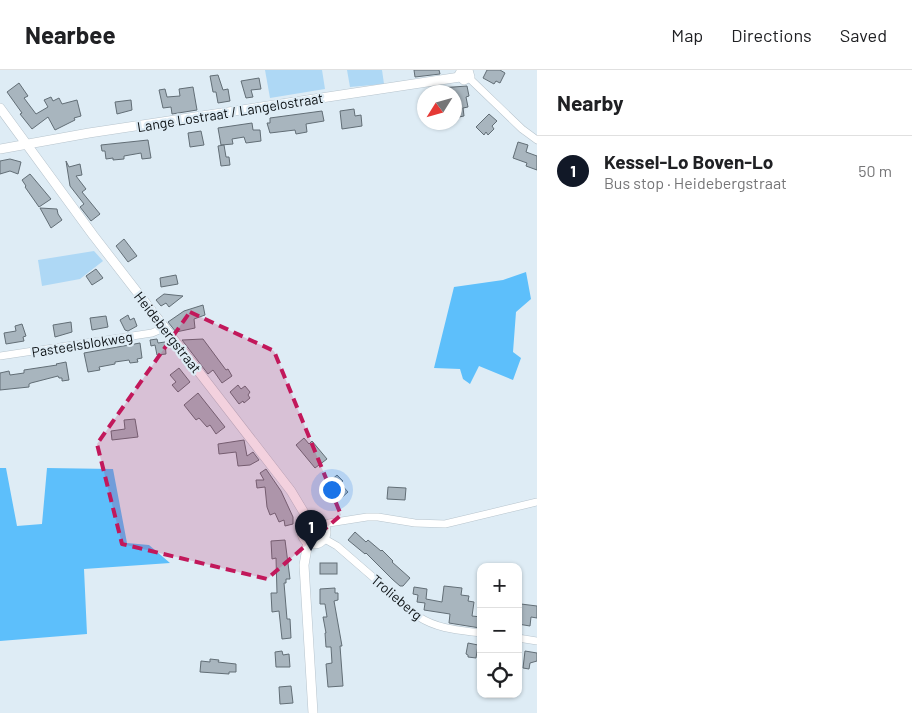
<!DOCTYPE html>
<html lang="en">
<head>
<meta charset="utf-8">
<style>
	body { margin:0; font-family:Barlow,sans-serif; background:#f6f6f6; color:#202124 }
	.controls { position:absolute; right:15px; bottom:15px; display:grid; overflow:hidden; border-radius:10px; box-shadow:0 1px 4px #0004 }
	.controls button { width:45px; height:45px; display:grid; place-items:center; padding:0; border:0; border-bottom:1px solid #e0e0e0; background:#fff; color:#202124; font:25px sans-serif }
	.compass { position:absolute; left:417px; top:15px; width:45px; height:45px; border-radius:50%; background:#fff; box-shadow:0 1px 4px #0004; rotate:233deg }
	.you { position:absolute; left:331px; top:419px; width:18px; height:18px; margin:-12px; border:4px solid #fff; border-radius:50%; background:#1a73e8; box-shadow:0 0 0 8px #1a73e833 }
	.badge { display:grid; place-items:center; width:32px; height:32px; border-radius:50%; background:#111827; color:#fff; font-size:16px; font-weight:700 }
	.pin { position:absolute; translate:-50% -41px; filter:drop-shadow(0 1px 2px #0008) }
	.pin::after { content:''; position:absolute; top:26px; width:18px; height:15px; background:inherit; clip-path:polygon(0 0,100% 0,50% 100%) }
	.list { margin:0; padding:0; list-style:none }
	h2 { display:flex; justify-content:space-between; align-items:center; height:65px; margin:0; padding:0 20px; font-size:21px }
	h2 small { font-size:16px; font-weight:400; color:#757577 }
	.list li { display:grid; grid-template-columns:32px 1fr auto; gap:15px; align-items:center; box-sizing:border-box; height:70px; padding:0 20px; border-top:1px solid #e0e0e0 }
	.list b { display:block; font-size:19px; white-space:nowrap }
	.list p { margin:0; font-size:16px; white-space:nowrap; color:#757577 }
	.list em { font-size:16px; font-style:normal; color:#757577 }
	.icon { flex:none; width:28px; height:28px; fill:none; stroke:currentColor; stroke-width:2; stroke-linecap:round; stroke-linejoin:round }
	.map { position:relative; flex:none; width:537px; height:643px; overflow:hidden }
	header { display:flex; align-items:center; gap:30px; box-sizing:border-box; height:70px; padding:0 25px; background:#fff; border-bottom:1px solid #e0e0e0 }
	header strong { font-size:24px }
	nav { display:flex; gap:28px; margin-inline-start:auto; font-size:18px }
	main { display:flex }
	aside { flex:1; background:#fff }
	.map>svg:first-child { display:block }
</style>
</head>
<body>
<header>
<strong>Nearbee</strong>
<nav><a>Map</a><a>Directions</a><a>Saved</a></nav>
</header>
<main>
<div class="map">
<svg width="537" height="643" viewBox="0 0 537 643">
	<rect width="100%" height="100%" fill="#deecf5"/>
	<g fill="#aed8f5">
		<path d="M265,0h57l3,19 -55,9z"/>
		<path d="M347,0h35l2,14 -34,3z"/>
		<path d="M94,181l9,10 -23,18 -38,7 -4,-26z"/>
	</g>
	<g fill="#5dbffb">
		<path d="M526,202l5,27 -15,13 -3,40 8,6 -8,22 -34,-14 -9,18 -7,-5 -3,-10 -26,-1 20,-81 49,-7z"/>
		<path d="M0,398h6l11,58 25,-2 5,-56 66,1 14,74 22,2 21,18 -86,6 3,65 -87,7z"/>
	</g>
	<g fill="#a8b5be" stroke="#626e76">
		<path d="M414,0h25l1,4 -25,3z"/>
		<path d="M487,0h13l5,3 -5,10 -4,-2 -2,3 -11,-6z"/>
		<path d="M218,5l5,15 5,-1 2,12 -12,2 -2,-11h-3l-3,-16z"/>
		<path d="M259,8l2,11 -10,1 2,7 -7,1 -5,-17z"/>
		<path d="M19,13l9,13 -4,2 12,16 12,-7 -4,-7 7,-3 2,4 6,-3 3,6 15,-4 4,16 -7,2 1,2 -20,10 -7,-13 -16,12 -12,-15 2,-1 -15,-21z"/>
		<path d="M467,16l2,10 -3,1 2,10 -5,1 1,8 -10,2v-26h-14v-4z"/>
		<path d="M193,17l4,23 -25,4 -1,-7 -8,1 -4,-18 6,-1 2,8 13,-1 -1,-7z"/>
		<path d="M131,30l1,10 -15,4 -2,-12z"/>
		<path d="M354,39l1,7 6,-1 1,11 -20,3 -2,-18z"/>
		<path d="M322,41l2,10 -18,3 1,8 -11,2 -1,-4 -25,3 -3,-10h3v-5z"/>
		<path d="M489,44l8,7 -5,5 2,3 -6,6 -2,-3 -2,3 -8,-8z"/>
		<path d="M252,53l1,7h7l1,11 -15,2 -2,-6 -12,2 1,5 -12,1 -3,-17z"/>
		<path d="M201,61l3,14 -14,2 -2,-14z"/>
		<path d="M148,70l3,18 -9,1 -1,-6 -17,3v3l-11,1v-2l-7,1 -1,-8h-3l-1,-6z"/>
		<path d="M518,72l10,3 -2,7 11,4v14l-11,-4 1,-3 -14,-5z"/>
		<path d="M224,75l2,12h3l1,8 -9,1 -3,-20z"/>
		<path d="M10,89l11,3 -3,12 -8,-3 -10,3v-13z"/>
		<path d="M66,91l3,6 11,-3 2,11 -6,1 10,13 -4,3 18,22 -9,7 -11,-14 4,-3 -14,-18z"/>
		<path d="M30,104l21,25 -12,8 -14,-20 1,-1 -4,-6z"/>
		<path d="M40,138l17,1 1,5 4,6 -11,8z"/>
		<path d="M124,169l13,17 -9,6 -12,-16z"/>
		<path d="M96,199l7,9 -11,7 -6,-9z"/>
		<path d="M176,205l2,9 -17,3 -1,-9z"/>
		<path d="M164,224l19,2 -14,11 -3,-4 -5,3 -5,-6z"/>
		<path d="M203,235l2,10 -11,4 1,9 -19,4 -8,-10 16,-11z"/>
		<path d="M128,245l2,5 4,-2 3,8 -9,5 -3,-1 -5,-10z"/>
		<path d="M106,246l2,11 -16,3 -2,-12z"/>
		<path d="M71,252l1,10 -17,5 -2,-12z"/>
		<path d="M22,254l4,12 -3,1 1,4 -18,3 -2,-11 12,-2 -1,-5z"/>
		<path d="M157,269l1,4 7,-1 1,12 -9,1 -2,-10 -4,1 -1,-6z"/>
		<path d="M203,269l23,31 2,-1 4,7 -10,7 -9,-13 -5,4 -26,-34z"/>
		<path d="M140,273l2,15 -5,1 1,3 -8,1 -1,-3 -14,2v2l-16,3 1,3 -12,2 -4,-19z"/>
		<path d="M66,292l3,18 -7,1v-3h-3l-1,-2 -27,7 -2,1v3l-29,3v-17l9,-2 1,4 14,-2v-3l33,-5 -1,-1z"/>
		<path d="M179,298l11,14 -12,10 -6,-7 4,-3 -6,-7z"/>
		<path d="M238,315l3,4 4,-3 5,6 -2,3 2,3 -6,5 -1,-2 -4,3 -9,-12z"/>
		<path d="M198,323l27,34 -9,7 -6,-9 -3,2 -8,-9 -3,2 -12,-15z"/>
		<path d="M135,349l3,18 -26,3 -1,-9 14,-2 -1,-9z"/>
		<path d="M304,368l5,6 3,-3 15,18 -12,9 -19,-23z"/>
		<path d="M244,370l3,16 6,-4 6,8 -9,5 -12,1 -2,-14 -17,2 -1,-10z"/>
		<path d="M266,399l15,22 12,26v7l-8,2 -1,-6 -5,2 -4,-9 -5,2 -3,-8 -2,-20 -8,1 -1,-8h8l-4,-7z"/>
		<path d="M337,405l6,6 -3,2 8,9 -10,9 -10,-12 3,-3 -3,-3z"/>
		<path d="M388,417l18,1 -1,12 -18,-1z"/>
		<path d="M355,462l11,10 2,-2 13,11 1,-1 11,11 -1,1 18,16 -7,8h-3l-8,-7 -26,-26 -1,1 -17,-14z"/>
		<path d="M285,470l5,39h-4v4h-2l3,36h3l1,19 -9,1 -3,-28 -7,1 -1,-19h6l-1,-35 -4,1 -1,-18z"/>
		<rect x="320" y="493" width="17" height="11"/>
		<path d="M444,516l18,2 -1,7 8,1 -1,5 6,1 -2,14 9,1 -1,11 -31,-5 1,-9 -26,-4 1,-7 -8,-1 1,-7 -5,-1 1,-7 13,2 -1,10 16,3z"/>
		<path d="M335,518v5h3v7l-4,1 8,45h-2l3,40 -15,1 -2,-23 6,-1 -1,-16h-5l-1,-14h1l-3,-16h4l-2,-13h-5v-15z"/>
		<path d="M521,534l16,2v12l-6,-1 -1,9 -12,-2z"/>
		<path d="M468,573l10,2 -2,13 -8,-1v-2l-2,-1z"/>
		<path d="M282,581l1,4 6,-1 1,13h-14l-1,-15z"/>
		<path d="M525,581l12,2v8l-7,2 -1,6 -6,-1z"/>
		<path d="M210,589l9,1 -1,2 18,2v8h-7v2l-29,-2 1,-11 9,1z"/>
		<path d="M291,616l2,17 -13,1 -1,-17z"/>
	</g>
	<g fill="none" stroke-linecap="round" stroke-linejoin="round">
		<defs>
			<g id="minor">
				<path d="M469,8l53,51 15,11"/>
				<path d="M0,286l152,-23 12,-5"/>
				<path d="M324,456l5,-3 38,-6h11l37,6 30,1 92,-22"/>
				<path d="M323,468l14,8 82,71c19,12 39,13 62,16"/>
				<path d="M518,568l19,3"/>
			</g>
			<g id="tertiary">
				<path d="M462,0l-3,5 5,5 6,-3 -2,-7"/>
				<path d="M0,38l93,127 198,256 18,30"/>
				<path d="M0,79l89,-16 371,-56"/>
				<circle cx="314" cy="462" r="12"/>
				<path d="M308,472l-4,23 9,148"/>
			</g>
		</defs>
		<use href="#minor" stroke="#b7c4cd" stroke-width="8"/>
		<use href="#tertiary" stroke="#b7c4cd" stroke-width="10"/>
		<use href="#minor" stroke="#fff" stroke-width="7"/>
		<use href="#tertiary" stroke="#fff" stroke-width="9"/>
	</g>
	<path fill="#c2185b" fill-opacity="0.2" stroke="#c2185b" stroke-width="4" stroke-dasharray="10 6" stroke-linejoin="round" d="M190,242l84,39 67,164 -74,64 -145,-35 -25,-100z"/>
	<g text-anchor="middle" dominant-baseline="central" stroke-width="4.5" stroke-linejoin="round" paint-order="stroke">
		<g font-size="14" fill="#0a0f12" stroke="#deecf5">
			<text transform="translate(230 42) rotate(-9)">Lange Lostraat / Langelostraat</text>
			<text transform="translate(168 262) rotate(52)">Heidebergstraat</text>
			<text transform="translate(82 274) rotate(-9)">Pasteelsblokweg</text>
			<text transform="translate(397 527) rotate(40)">Trolieberg</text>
		</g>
	</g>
</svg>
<div class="controls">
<button>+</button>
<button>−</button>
<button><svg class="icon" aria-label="locate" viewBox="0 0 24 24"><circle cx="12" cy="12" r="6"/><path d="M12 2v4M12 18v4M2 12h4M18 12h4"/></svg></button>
</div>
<svg class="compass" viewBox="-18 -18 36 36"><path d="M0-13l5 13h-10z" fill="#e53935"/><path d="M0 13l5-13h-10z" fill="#757577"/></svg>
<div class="you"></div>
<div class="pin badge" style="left:311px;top:481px">1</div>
</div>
<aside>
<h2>Nearby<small></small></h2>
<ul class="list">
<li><span class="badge">1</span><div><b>Kessel-Lo Boven-Lo</b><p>Bus stop · Heidebergstraat</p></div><em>50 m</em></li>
</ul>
</aside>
</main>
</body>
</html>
